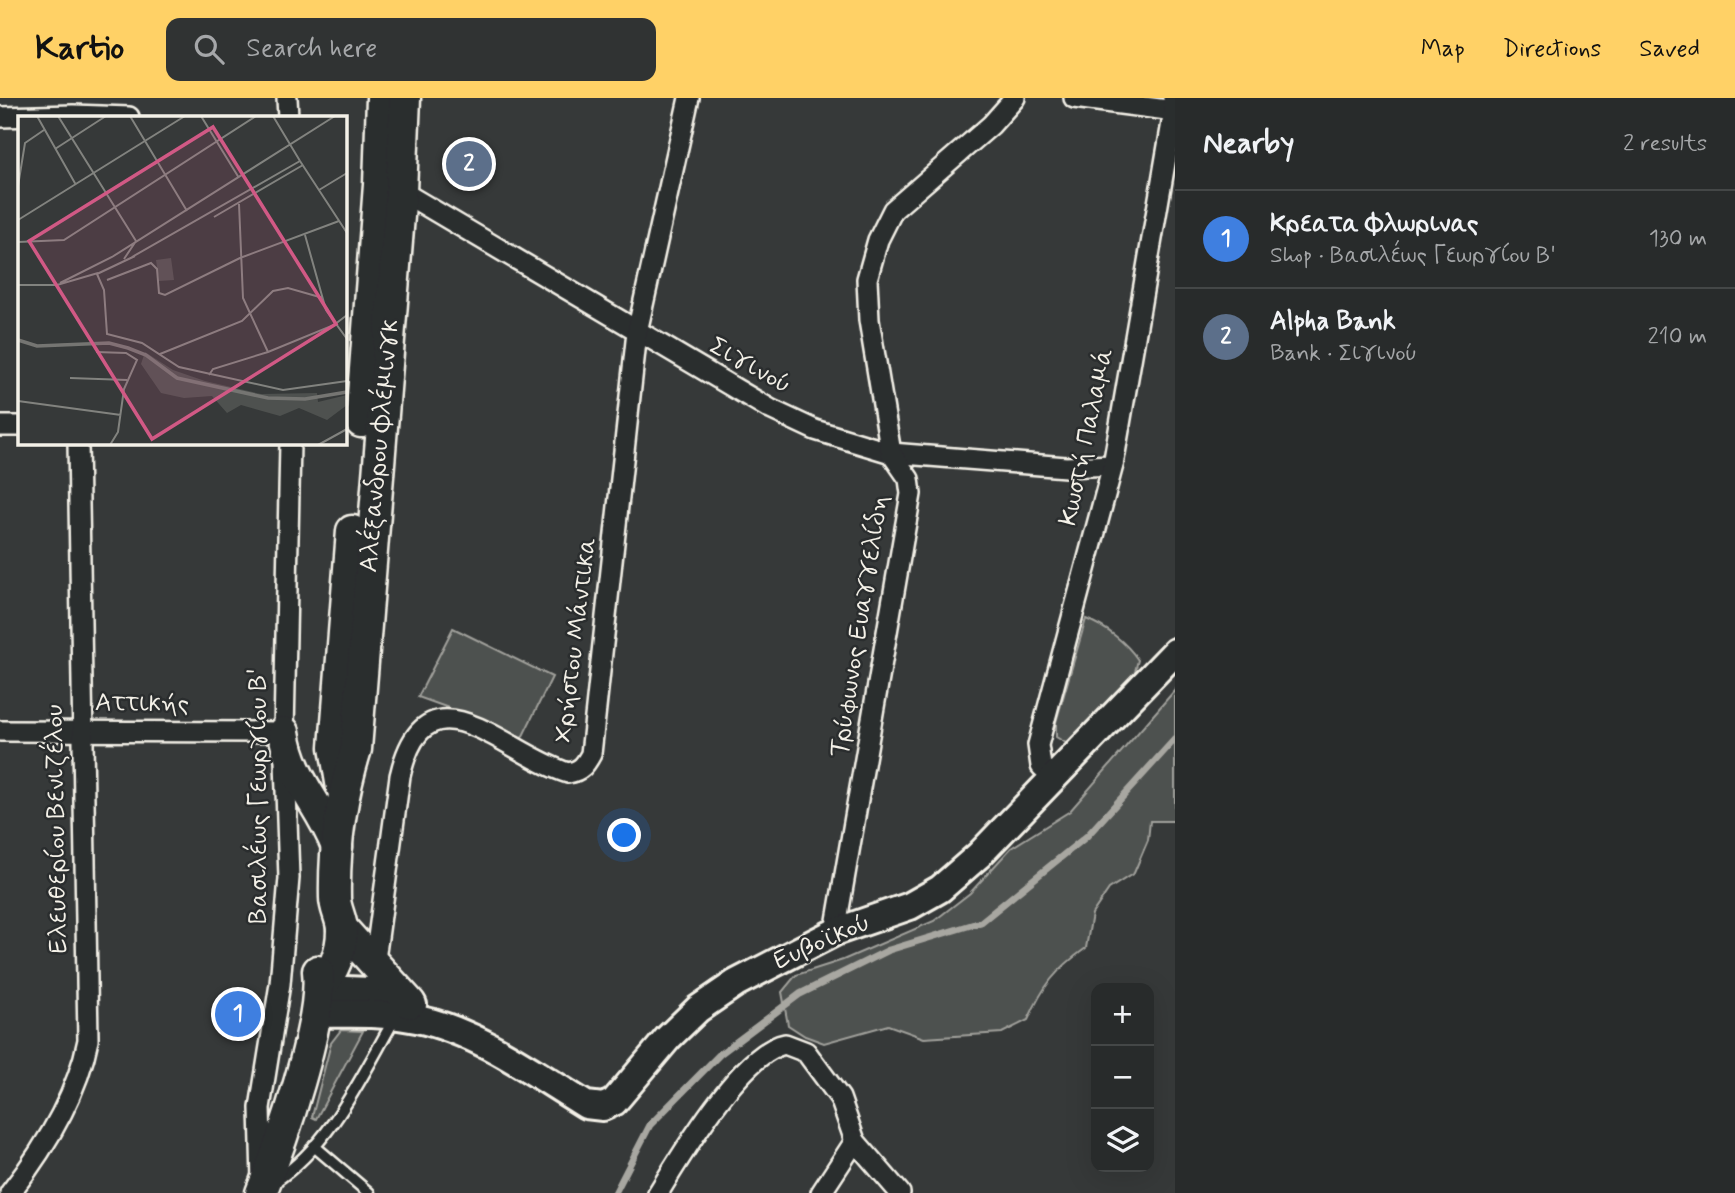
<!DOCTYPE html>
<html lang="en">
<head>
<meta charset="utf-8">
<style>
	body { margin:0; font-family:Mynerve,sans-serif; background:#303333; color:#f1f3f6 }
	.controls { position:absolute; right:21px; bottom:21px; display:grid; overflow:hidden; border-radius:14px; box-shadow:0 7px 28px #0002 }
	.controls button { width:63px; height:63px; display:grid; place-items:center; padding:0; border:0; border-bottom:2px solid #444747; background:#282b2b; color:#f1f3f6; font:35px sans-serif }
	.you { position:absolute; left:625px; top:738px; width:24px; height:24px; margin:-18px; border:5px solid #fff; border-radius:50%; background:#1a73e8; box-shadow:0 0 0 10px #1a73e833 }
	.badge { display:grid; place-items:center; width:46px; height:46px; border-radius:50%; background:#ffd166; color:#fff; font-size:23px; font-weight:700 }
	.pin { position:absolute; translate:-50% -50%; border:4px solid #fff; box-shadow:0 2px 7px #0006 }
	.list { margin:0; padding:0; list-style:none }
	h2 { display:flex; justify-content:space-between; align-items:center; height:91px; margin:0; padding:0 28px; font-size:30px }
	h2 small { font-size:23px; font-weight:400; color:#a5a7a9 }
	.list li { display:grid; grid-template-columns:46px 1fr auto; gap:21px; align-items:center; box-sizing:border-box; height:98px; padding:0 28px; border-top:2px solid #444747 }
	.list b { display:block; font-size:26px; white-space:nowrap }
	.list p { margin:0; font-size:23px; white-space:nowrap; color:#a5a7a9 }
	.list em { font-size:23px; font-style:normal; color:#a5a7a9 }
	.icon { flex:none; width:38px; height:38px; fill:none; stroke:currentColor; stroke-width:2; stroke-linecap:round; stroke-linejoin:round }
	.map { position:relative; flex:none; width:1175px; height:1095px; overflow:hidden }
	header { display:flex; align-items:center; gap:42px; box-sizing:border-box; height:98px; padding:0 35px; background:#ffd166; color:#111 }
	header strong { font-size:33px }
	nav { display:flex; gap:38px; margin-inline-start:auto; font-size:24px }
	.search { width:490px; height:63px; background:#303333; display:flex; align-items:center; gap:18px; box-sizing:border-box; padding:0 24px; border-radius:14px; color:#a5a7a9; font-size:26px }
	main { display:flex }
	aside { flex:1; background:#282b2b }
	.map>svg:first-child { display:block }
</style>
</head>
<body>
<header>
<strong>Kartio</strong>
<div class="search"><svg class="icon" aria-label="search" viewBox="0 0 24 24"><circle cx="10" cy="10" r="6"/><path d="M15 15l6 6"/></svg>Search here</div>
<nav><a>Map</a><a>Directions</a><a>Saved</a></nav>
</header>
<main>
<div class="map">
<svg width="1175" height="1095" viewBox="0 0 1175 1095">
	<rect width="100%" height="100%" fill="#363939"/>
	<filter id="ink" filterUnits="userSpaceOnUse"><feTurbulence type="fractalNoise" baseFrequency=".0143" numOctaves="2"/><feDisplacementMap in="SourceGraphic" scale="14" xChannelSelector="R" yChannelSelector="G"/><feConvolveMatrix kernelMatrix="1 2 1 2 8 2 1 2 1" color-interpolation-filters="sRGB"/></filter>
	<g filter="url(#ink)">
		<g fill="#4e514f" stroke="#a1a19c" stroke-width="2">
			<path d="M1086,521c20,8 40,23 52,41l-5,19 -55,60 -12,4 -10,-6v-15z"/>
			<path d="M453,530l99,49 -32,65 -52,-27 -50,-18z"/>
			<path d="M1175,592v131h-25l-2,19 -14,33 -25,16 -17,25 -6,34c-31,22 -43,38 -58,72l-26,13 -78,5 -36,-13 -64,18 -19,-7 -17,-11 -6,-33 14,-17 47,-15 91,-39 36,-28 41,-45 59,-37z"/>
			<path d="M341,932l22,1 -47,88 -4,-2 19,-74z"/>
		</g>
		<g fill="none" stroke-linecap="round" stroke-linejoin="round">
			<path stroke="#a8a7a1" stroke-width="7" d="M615,1095l35,-68 70,-71 80,-60 89,-44 92,-28 106,-86 88,-97"/>
			<defs>
				<g id="lane">
					<path d="M314,1048l55,47"/>
					<path d="M274,1084c57,-37 88,-107 121,-164"/>
				</g>
				<g id="street">
					<path d="M287,0l1,19"/>
					<path d="M1074,0l101,13"/>
					<path d="M0,19l73,-2 56,2"/>
					<path d="M401,93l369,218 45,21 76,23 175,14 47,-2"/>
					<path d="M0,328h19"/>
					<path d="M0,633l284,1"/>
					<path d="M1053,679l-12,-11 -3,-21 75,-280 61,-354 -1,-13"/>
					<path d="M835,834l76,-438 -2,-15 -18,-26 -22,-133 -2,-41 11,-39 15,-30 98,-85 24,-27"/>
					<path d="M374,869l26,-191c26,-114 103,-23 168,-3 13,-2 17,-8 23,-19l46,-422 52,-234"/>
					<path d="M262,1083l-2,-73 20,-124 9,-106 -5,-146 6,-289"/>
					<path d="M10,1095c35,-45 67,-97 78,-153l-10,-597"/>
					<path d="M658,1095c23,-37 84,-141 127,-149l21,8 34,46 15,43 45,52"/>
					<path d="M821,1095l34,-52"/>
				</g>
				<g id="secondary">
					<path d="M320,891l50,2 43,14"/>
					<path d="M315,916c34,0 69,-2 102,5 60,12 117,54 169,86l17,2 11,-5 54,-64 30,-29 38,-26 99,-51 75,-26 30,-17 39,-34 196,-203"/>
				</g>
				<g id="primary">
					<path d="M361,324l18,-237 3,-87"/>
					<path d="M284,634c7,48 36,71 53,115"/>
					<path d="M342,690l-7,-41 17,-216"/>
					<path d="M342,830l68,75"/>
					<path d="M320,891c13,-18 22,-36 22,-59 0,-11 -7,-21 -7,-32 -1,-50 6,-101 21,-149l45,-558 4,-93"/>
					<path d="M261,1095c20,-49 63,-172 57,-222"/>
				</g>
			</defs>
			<use href="#lane" stroke="#f4f1e8" stroke-width="15"/>
			<use href="#street" stroke="#f4f1e8" stroke-width="24"/>
			<use href="#secondary" stroke="#f4f1e8" stroke-width="32"/>
			<use href="#primary" stroke="#f4f1e8" stroke-width="35"/>
			<use href="#lane" stroke="#2a2d2e" stroke-width="10"/>
			<use href="#street" stroke="#2a2d2e" stroke-width="19"/>
			<use href="#secondary" stroke="#2a2d2e" stroke-width="26"/>
			<use href="#primary" stroke="#2a2d2e" stroke-width="30"/>
		</g>
	</g>
	<g text-anchor="middle" dominant-baseline="central" stroke-width="5" stroke-linejoin="round" paint-order="stroke">
		<g font-size="26" fill="#f4f1e8" stroke="#2a2d2e">
			<text transform="translate(750 268) rotate(29)">Σιγινού</text>
			<text transform="translate(1087 339) rotate(-78)">Κωστή Παλαμά</text>
			<text transform="translate(380 348) rotate(-85)">Αλέξανδρου Φλέμινγκ</text>
			<text transform="translate(860 528) rotate(-81)">Τρύφωνος Ευαγγελίδη</text>
			<text transform="translate(576 542) rotate(-83)">Χρήστου Μάντικα</text>
			<text transform="translate(142 606) rotate(1)">Αττικής</text>
			<text transform="translate(259 698) rotate(-90)">Βασιλέως Γεωργίου Β'</text>
			<text transform="translate(57 731) rotate(-91)">Ελευθερίου Βενιζέλου</text>
			<text transform="translate(822 844) rotate(-24)">Ευβοϊκού</text>
		</g>
	</g>
	<g transform="translate(18 18)">
		<rect width="329" height="329" fill="#363939"/>
		<path d="M153,142l3,22 -15,1 -3,-21zM127,236l28,18 32,11 56,13 56,-1 1,9 29,-7v10l-20,15 -28,-12 -19,8 -39,-11 -14,8 -15,-17 -28,2 -23,-5 -20,-29z" fill="#4e514f"/>
		<path fill="none" stroke="#757572" stroke-width="3.5" d="M0,224l19,6 72,-3 19,5 18,7 31,23 91,20 37,1 42,-7"/>
		<path fill="none" stroke="#82837f" stroke-width="2" d="M19,0l39,69M40,0l78,125M112,0l57,95M183,0l38,62M255,0l27,45M37,33l51,-33M0,70l7,-43 19,-13M301,74l28,-17M221,88l4,94 25,54M196,101l89,-52M0,104l167,-104M287,119l21,75 21,29M0,126l46,-2 192,-124M114,141l168,-96 47,72M106,143l12,-18M79,158l7,16 3,44 35,9 37,24 104,23 64,-9M79,158l38,-18M89,164l44,-17 6,6 2,24 6,2 75,-37 99,-37M42,167l52,-26 223,-141M0,169h39l41,-12M78,236l30,1 11,7 -13,29 -6,43 -8,13M142,238l82,-33 31,-30 15,-3 35,10M191,259l4,-6 55,-17 66,-27 13,-10M52,262l57,2M0,285l103,14M300,329l29,-16"/>
		<path fill="#d15985" fill-opacity="0.15" stroke="#d15985" stroke-width="3.5" d="M195,11l123,197 -184,115 -123,-198z"/>
		<rect width="329" height="329" fill="none" stroke="#f4f1e8" stroke-width="3.5"/>
	</g>
</svg>
<div class="controls">
<button>+</button>
<button>−</button>
<button><svg class="icon" aria-label="layers" viewBox="0 0 24 24"><path d="M12 4l9 5-9 5-9-5zM3 14l9 5 9-5"/></svg></button>
</div>
<div class="you"></div>
<div class="pin badge" style="left:238px;top:916px;background:#3f7fe0">1</div>
<div class="pin badge" style="left:469px;top:66px;background:#5c6f8a">2</div>
</div>
<aside>
<h2>Nearby<small>2 results</small></h2>
<ul class="list">
<li><span class="badge" style="background:#3f7fe0">1</span><div><b>Κρεατα Φλωρινας</b><p>Shop · Βασιλέως Γεωργίου Β'</p></div><em>130 m</em></li>
<li><span class="badge" style="background:#5c6f8a">2</span><div><b>Alpha Bank</b><p>Bank · Σιγινού</p></div><em>210 m</em></li>
</ul>
</aside>
</main>
</body>
</html>
